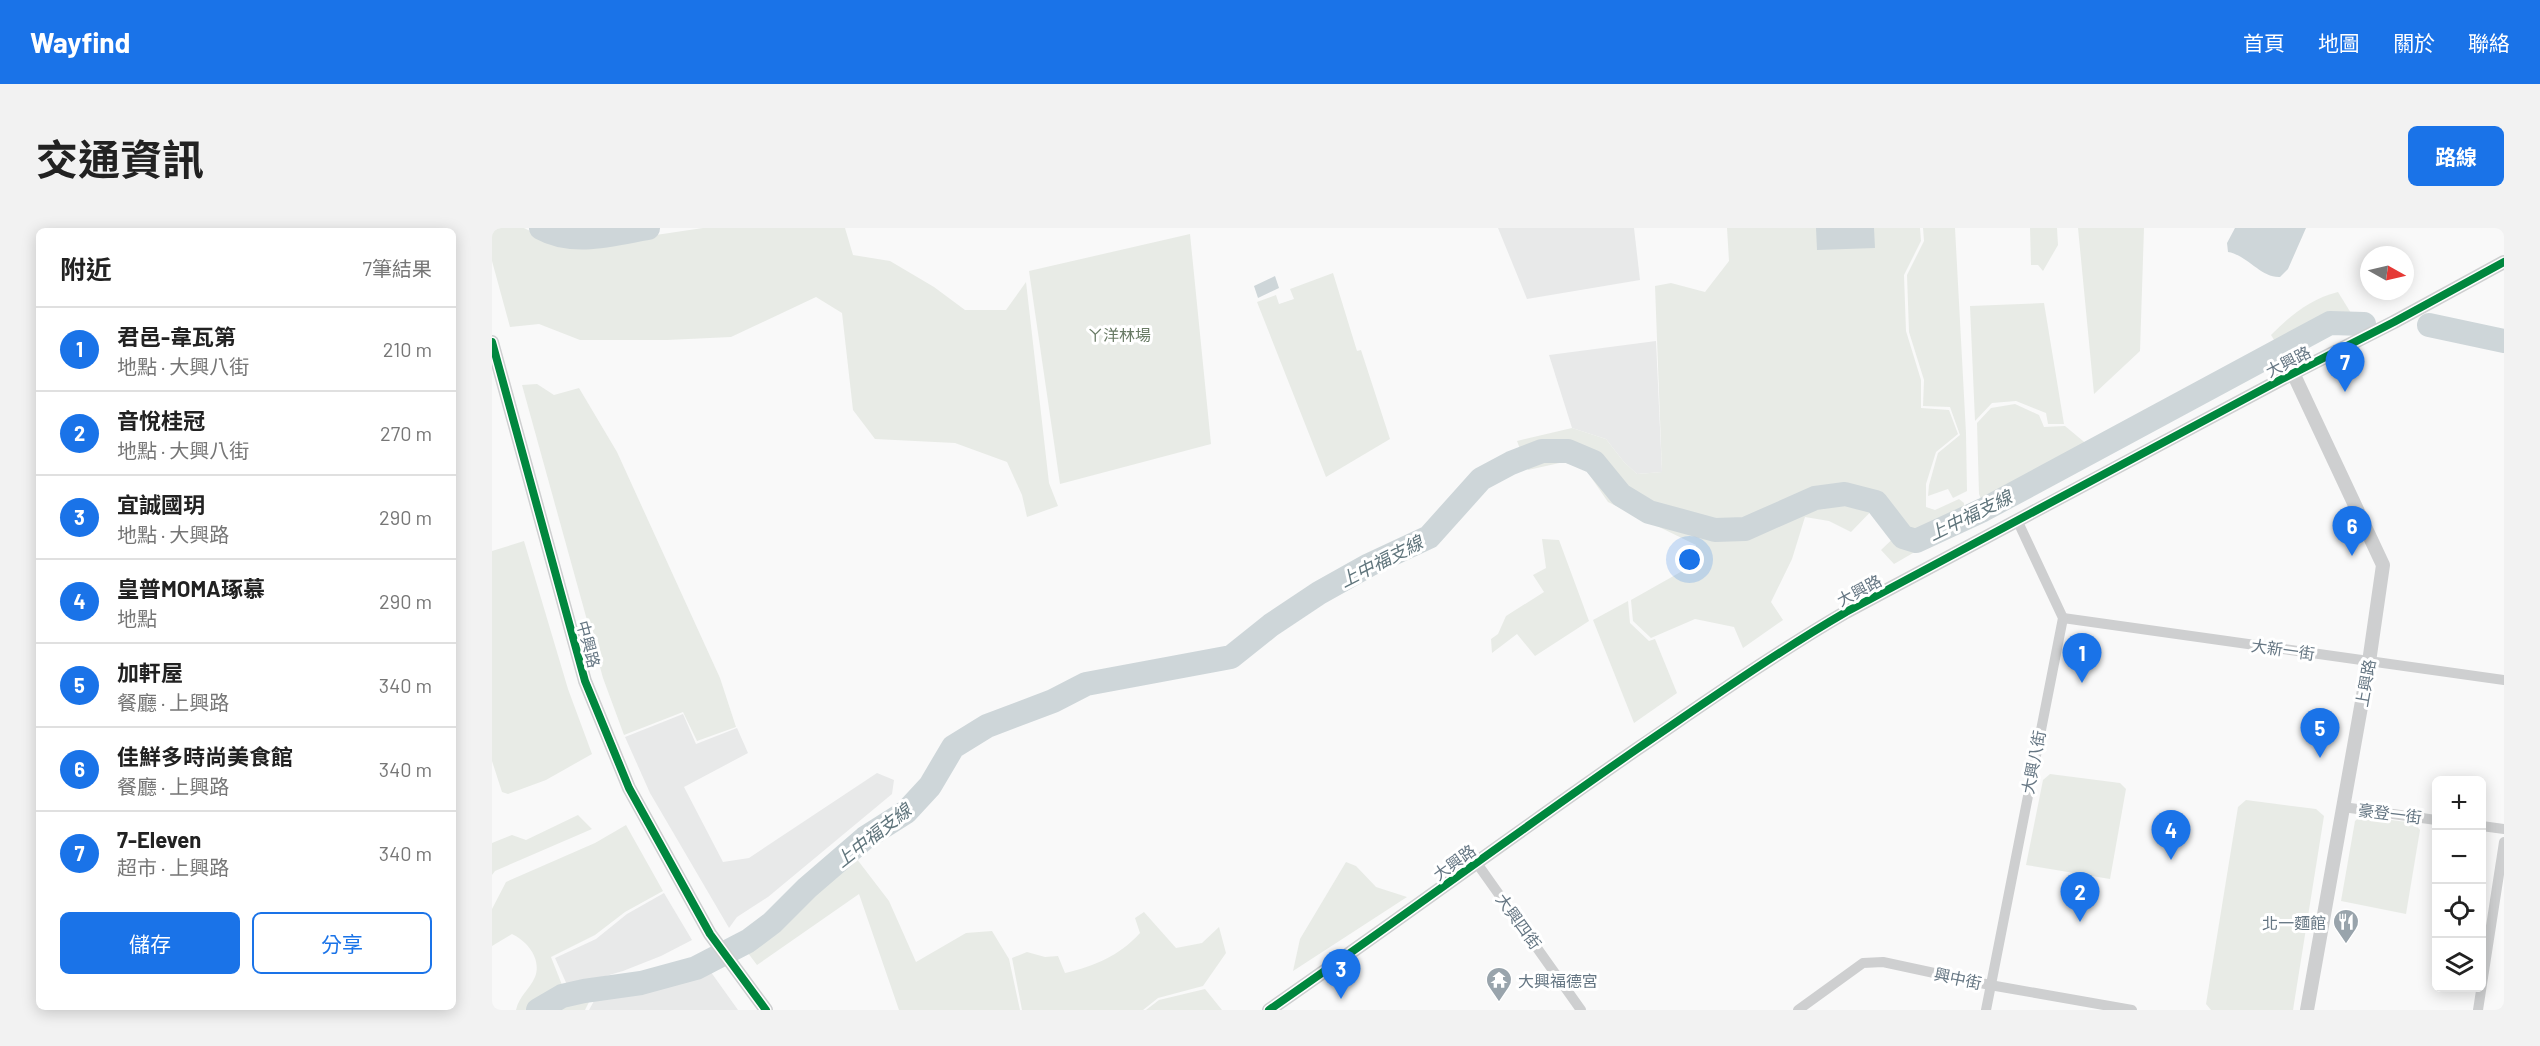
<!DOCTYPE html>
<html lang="zh-TW">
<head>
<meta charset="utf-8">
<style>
	body { margin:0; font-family:Barlow,"Noto Sans TC",sans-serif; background:#f2f2f2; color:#222 }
	.controls { position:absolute; right:18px; bottom:18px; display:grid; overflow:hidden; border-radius:9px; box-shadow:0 3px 15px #0003 }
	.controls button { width:54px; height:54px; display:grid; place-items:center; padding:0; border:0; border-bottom:2px solid #e0e0e0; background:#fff; color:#222; font:30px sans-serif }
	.compass { position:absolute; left:1868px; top:18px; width:54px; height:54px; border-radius:50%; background:#fff; box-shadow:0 3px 15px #0003; rotate:98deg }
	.you { position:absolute; left:1198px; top:332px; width:21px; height:21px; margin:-15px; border:4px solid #fff; border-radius:50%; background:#1a73e8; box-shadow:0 0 0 9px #1a73e833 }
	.badge { display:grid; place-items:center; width:39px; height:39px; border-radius:50%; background:#1a73e8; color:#fff; font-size:20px; font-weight:700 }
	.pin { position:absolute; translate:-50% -50px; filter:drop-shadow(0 2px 3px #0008) }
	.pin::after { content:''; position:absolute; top:32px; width:21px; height:18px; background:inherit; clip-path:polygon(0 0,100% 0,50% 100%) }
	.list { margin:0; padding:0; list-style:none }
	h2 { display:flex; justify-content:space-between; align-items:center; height:78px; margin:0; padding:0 24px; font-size:26px }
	h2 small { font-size:20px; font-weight:400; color:#767676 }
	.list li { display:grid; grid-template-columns:39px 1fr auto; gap:18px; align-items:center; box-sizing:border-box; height:84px; padding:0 24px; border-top:2px solid #e0e0e0 }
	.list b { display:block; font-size:22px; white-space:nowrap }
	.list p { margin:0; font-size:20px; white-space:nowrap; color:#767676 }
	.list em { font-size:20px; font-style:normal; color:#767676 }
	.actions { display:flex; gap:12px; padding:18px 24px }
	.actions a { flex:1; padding:14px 0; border:2px solid #1a73e8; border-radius:9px; text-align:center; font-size:21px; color:#1a73e8 }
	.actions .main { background:#1a73e8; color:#fff }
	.icon { flex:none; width:33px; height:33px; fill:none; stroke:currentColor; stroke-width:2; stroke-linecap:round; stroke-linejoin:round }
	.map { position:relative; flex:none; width:2012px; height:782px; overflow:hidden; border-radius:9px }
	header { display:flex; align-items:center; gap:36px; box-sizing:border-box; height:84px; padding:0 30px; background:#1a73e8; color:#fff }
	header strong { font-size:28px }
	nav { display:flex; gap:33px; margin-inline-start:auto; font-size:21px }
	.intro { display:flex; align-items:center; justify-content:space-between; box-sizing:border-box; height:144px; padding:0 36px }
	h1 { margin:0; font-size:42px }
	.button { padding:15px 27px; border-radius:9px; background:#1a73e8; color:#fff; font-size:21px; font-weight:700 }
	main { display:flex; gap:36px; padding:0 36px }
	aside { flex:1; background:#fff; border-radius:9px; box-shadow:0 3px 15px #0003 }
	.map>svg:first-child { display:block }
</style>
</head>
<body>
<header>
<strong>Wayfind</strong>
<nav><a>首頁</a><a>地圖</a><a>關於</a><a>聯絡</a></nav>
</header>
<div class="intro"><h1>交通資訊</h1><a class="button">路線</a></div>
<main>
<aside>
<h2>附近<small>7筆結果</small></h2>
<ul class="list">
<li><span class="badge">1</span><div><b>君邑-韋瓦第</b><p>地點 · 大興八街</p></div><em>210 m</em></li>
<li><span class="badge">2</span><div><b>音悅桂冠</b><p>地點 · 大興八街</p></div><em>270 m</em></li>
<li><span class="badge">3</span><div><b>宜誠國玥</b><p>地點 · 大興路</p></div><em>290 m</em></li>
<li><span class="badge">4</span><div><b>皇普MOMA琢慕</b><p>地點</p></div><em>290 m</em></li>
<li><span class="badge">5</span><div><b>加軒屋</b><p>餐廳 · 上興路</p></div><em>340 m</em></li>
<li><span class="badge">6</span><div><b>佳鮮多時尚美食館</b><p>餐廳 · 上興路</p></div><em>340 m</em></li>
<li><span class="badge">7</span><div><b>7-Eleven</b><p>超市 · 上興路</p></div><em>340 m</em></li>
</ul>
<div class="actions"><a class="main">儲存</a><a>分享</a></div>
</aside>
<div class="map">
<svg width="2012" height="782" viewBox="0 0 2012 782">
	<rect width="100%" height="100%" fill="#f9f9f9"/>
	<g fill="#e8e9e9">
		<path d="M1006,0h136l6,52 -113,19z"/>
		<path d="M1164,113l6,131 -25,2 -13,-12 -18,-23 -34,-11 -23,-73z"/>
		<path d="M191,486l13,30 41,-16 11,25 -64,34 39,75 26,-4 128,-85 17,7 -2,14 -124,103 -31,20 -8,11 -79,-135 -25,-56z"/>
		<path d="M172,665l28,47 -31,16 -38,15 -55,16 -13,-29 41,-19 31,-25z"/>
		<path d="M216,740l30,42h-149l5,-9 44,-7z"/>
	</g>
	<g fill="#e8ebe6">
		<path d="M0,0h32l33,16h38l108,-16h142l8,27 37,6 44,26 31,23h41l20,-28 23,201 9,23 -31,11 -5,-22 -15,-33 -52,-19 -80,-4 -22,-29 -11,-97 -26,-16 -85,40 -64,3h-87l-41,-16 -29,3 -18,-66z"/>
		<path d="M1235,0h193l1,13 -17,34 2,56 15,49v28l28,2 9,24 -22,18 -10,32v23l9,3 24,-11 5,4 1,20 -71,41 -13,-14 22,-21 -22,-28 -30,31 -22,-11 -24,-4 -13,42 -21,43 12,18 -40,28 -9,-21 -39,-8 -44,19 -18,-17 -2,-21 62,-35 3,-20 -88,-43 -22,-32 -22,-8 -36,8 -11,-29 55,-13 34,11 18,23 13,12 25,-2 -7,-186 16,-3 34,9 24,-31z"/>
		<path d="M1431,0h32l11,205 1,58 -14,7 -5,-9 -20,7 1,-11 9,-32 22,-18 -10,-28 -27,-1 1,-26 -15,-48 -2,-57 17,-34z"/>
		<path d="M1538,0h27l1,17 -15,26 -5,-6h-7z"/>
		<path d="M1586,0h66l-4,123 -46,43z"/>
		<path d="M698,6l21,210 -151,40 -31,-213z"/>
		<path d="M841,45l24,78 4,-1 29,89 -64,38 -69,-175 19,-7 3,9 15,-5 -4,-10z"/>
		<path d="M1846,64l16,26 -72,35 -11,-18c20,-20 39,-36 67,-43z"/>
		<path d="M1552,75l20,121h-16l-2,-11 -30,-12 -24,2 -17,18 -5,-115z"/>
		<path d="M45,156l17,11 25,-7 38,64 103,226 16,49 -39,14 -14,-29 -59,23 -21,-57 -81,-293z"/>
		<path d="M1523,176l24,11 5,12 21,-1 24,20 -106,58 -4,-10 -2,-71 14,-15z"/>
		<path d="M1050,311l17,1 30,81 -54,35 -18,-22 -25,19 -1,-14 7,-5 8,-18 38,-24 -11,-17 13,-7z"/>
		<path d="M32,313l44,148 24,65 -46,26 -38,14 -6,-2 -10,-31v-210z"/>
		<path d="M1136,373l2,22 19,18 6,-2 22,54 -43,30 -41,-103z"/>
		<path d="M1558,546l70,9 6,6 -16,90 -84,-14 17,-85z"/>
		<path d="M1754,572l70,9 8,7 -31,194h-82l-5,-6 32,-197z"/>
		<path d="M86,587l14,14 -97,42 -3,4v-32l20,-8 14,5z"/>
		<path d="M1869,588l53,7 6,7 -14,84 -65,-13 14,-80z"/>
		<path d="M134,597l37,66 -38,21 -30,23 -44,22 13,33 -26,13 -7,7h-15c3,-14 14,-21 19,-33 7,-18 -8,-36 -23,-43l-20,12v-37l14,-27 89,-39z"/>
		<path d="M361,626l36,47 27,61 50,-29 26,-2 17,28 11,51h-121l-40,-116 -102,71 -9,-12 9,-5 73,-75z"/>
		<path d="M854,634l10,4 20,21 31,10 -114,74 7,-32z"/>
		<path d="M652,684l32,36 26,-5 17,-16 7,26 -23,33 -45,12 -15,12h-121l-10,-52 15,-6 18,5 13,-1 7,17c30,-7 54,-17 75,-40l-5,-15z"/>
		<path d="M713,761l17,21h-76l13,-10z"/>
		<path d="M99,770l-6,12h-38l18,-8z"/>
	</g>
	<g fill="#ced6d9">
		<path d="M1324,0h58l1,20 -58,2z"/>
		<path d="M1743,0h71l-18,41 -8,8c-19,1 -33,-22 -52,-25l-1,-9z"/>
		<path d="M783,48l4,12 -21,10 -4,-12z"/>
	</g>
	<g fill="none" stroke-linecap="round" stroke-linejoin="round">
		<g stroke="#ced6d9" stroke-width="24">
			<path d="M49,0c32,18 73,6 107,0"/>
			<path d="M1937,97l75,16"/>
			<path d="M46,782l24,-14 22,-5 57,-8 55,-15 52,-27 24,-18 35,-35 58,-50 41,-26 24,-26 23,-39 34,-21 66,-25 33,-17 145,-27 40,-32 48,-32 50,-28 60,-28 52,-58 30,-16 31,-12h26l26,11 27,33 28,17 66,18 30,-1 70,-31 30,-4 31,8 27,35 13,4 67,-31 347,-187 34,1"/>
		</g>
		<g stroke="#cecfd0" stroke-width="10">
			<path d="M1571,390l441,62"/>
			<path d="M1851,579l93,13"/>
			<path d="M1990,598l22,3"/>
			<path d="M984,634l105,148"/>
			<path d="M1306,782l65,-47 20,-1 107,23 142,25"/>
			<path d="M1494,782l77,-392 -45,-96"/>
			<path d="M1986,782l26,-168"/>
		</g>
		<g stroke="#cecfd0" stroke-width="14">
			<path d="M0,114l93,339 44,107 81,146 56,76"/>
			<path d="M1801,145l90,192 -14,97 -62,348"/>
			<path d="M777,782c124,-86 244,-175 368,-261 69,-47 137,-95 209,-137l436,-233 112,-57 110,-60"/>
		</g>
		<defs>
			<g id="cycleway">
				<path d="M0,114l93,339 44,107 81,146 56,76"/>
				<path d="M777,782c124,-86 244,-175 368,-261 69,-47 137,-95 209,-137l436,-233 112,-57 110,-60"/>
			</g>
		</defs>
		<use href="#cycleway" stroke="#fff" stroke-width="11"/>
		<use href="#cycleway" stroke="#00873e" stroke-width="8"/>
	</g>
	<defs>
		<symbol id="restaurant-pin" viewBox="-11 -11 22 30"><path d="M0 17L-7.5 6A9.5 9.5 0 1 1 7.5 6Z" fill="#99a4ac" stroke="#fff"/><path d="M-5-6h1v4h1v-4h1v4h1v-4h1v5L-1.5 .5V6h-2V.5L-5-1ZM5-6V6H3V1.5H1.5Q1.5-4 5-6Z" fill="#fff"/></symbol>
		<symbol id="temple-pin" viewBox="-11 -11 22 30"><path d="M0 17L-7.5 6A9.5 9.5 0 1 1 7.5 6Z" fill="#99a4ac" stroke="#fff"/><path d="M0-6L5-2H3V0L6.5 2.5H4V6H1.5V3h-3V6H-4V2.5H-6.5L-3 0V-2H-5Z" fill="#fff"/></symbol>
	</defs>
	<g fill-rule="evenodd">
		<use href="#restaurant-pin" x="1839" y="679" width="30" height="40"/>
		<use href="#temple-pin" x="992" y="737" width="30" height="40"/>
	</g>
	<g text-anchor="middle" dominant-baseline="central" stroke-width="6" stroke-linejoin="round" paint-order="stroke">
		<g font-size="16" fill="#687a64" stroke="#fff">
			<text x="627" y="106">ㄚ洋林場</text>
		</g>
		<g font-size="16" fill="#657683" stroke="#fff">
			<text transform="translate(1796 133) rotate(-27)">大興路</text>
			<text transform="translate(1367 362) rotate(-28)">大興路</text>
			<text transform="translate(97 416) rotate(75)">中興路</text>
			<text transform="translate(1791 421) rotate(8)">大新一街</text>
			<text transform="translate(1873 455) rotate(-80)">上興路</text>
			<text transform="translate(1541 534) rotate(-79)">大興八街</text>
			<text transform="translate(1898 585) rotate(7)">豪登一街</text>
			<text transform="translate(962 634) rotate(-36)">大興路</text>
			<text transform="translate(1027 693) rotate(54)">大興四街</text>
			<text transform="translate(1466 750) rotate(12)">興中街</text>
		</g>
		<g font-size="16" fill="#657683" stroke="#fff" text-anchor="end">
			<text x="1834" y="694">北一麵館</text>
			<text x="1026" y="752" text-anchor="start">大興福德宮</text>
		</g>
		<g font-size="18" font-style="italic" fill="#60757c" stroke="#fff">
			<text transform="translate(1478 287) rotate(-26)">上中福支線</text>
			<text transform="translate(889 333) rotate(-27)">上中福支線</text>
			<text transform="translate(381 607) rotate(-38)">上中福支線</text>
		</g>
	</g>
</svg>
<div class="controls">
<button>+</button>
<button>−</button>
<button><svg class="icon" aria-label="locate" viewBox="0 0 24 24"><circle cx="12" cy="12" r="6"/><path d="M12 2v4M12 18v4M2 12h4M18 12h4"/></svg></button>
<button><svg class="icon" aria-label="layers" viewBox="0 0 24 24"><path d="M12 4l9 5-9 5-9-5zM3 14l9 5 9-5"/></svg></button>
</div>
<svg class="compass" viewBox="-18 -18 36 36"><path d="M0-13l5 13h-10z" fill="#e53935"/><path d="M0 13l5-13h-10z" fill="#767676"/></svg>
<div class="you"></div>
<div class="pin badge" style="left:1590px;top:455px">1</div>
<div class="pin badge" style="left:1588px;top:694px">2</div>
<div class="pin badge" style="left:849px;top:771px">3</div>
<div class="pin badge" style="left:1679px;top:632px">4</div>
<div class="pin badge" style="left:1828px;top:530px">5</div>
<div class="pin badge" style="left:1860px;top:328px">6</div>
<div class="pin badge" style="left:1853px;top:164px">7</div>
</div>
</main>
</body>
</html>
